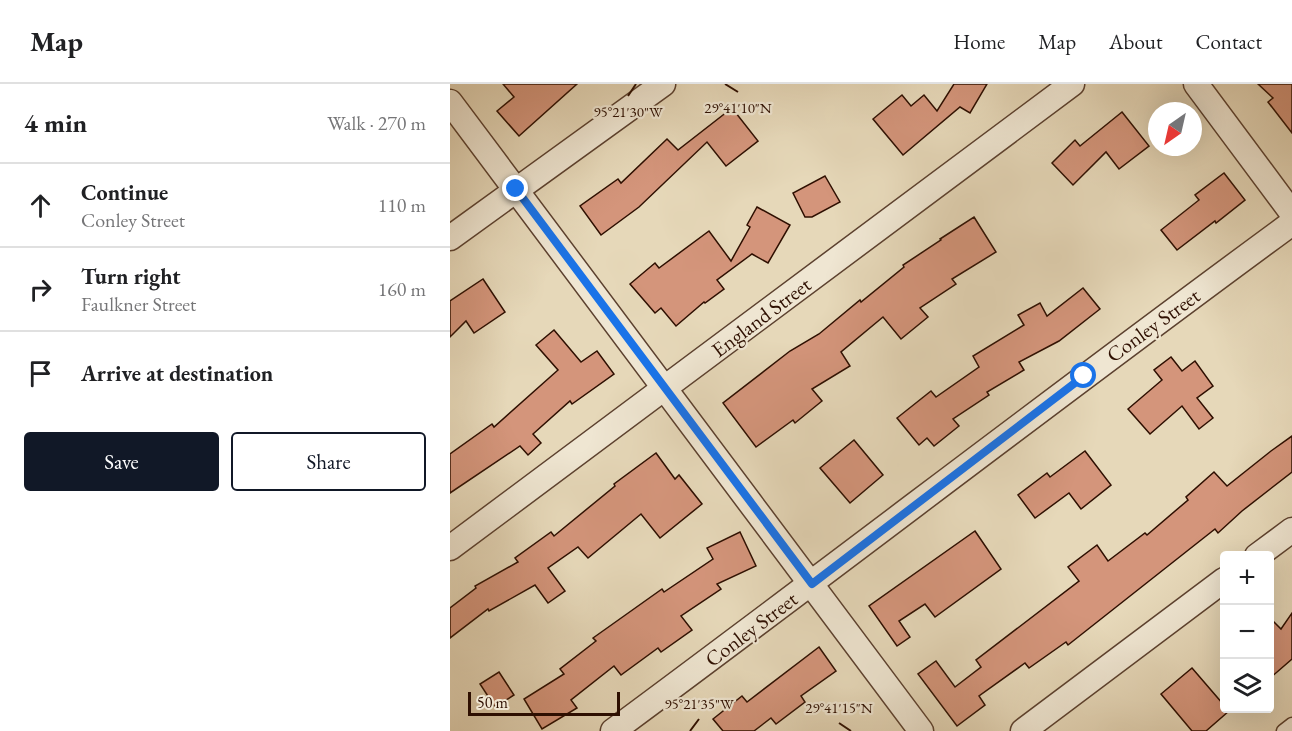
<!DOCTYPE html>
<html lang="en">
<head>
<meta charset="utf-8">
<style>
	body { margin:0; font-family:"EB Garamond",serif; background:#f2f2f2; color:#202124 }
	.controls { position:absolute; right:18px; bottom:18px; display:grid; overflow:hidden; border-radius:6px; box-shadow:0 6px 24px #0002 }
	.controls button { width:54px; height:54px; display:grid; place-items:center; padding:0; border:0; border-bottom:2px solid #e0e0e0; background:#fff; color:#202124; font:30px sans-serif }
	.compass { position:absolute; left:698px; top:18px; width:54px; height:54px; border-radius:50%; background:#fff; box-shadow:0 6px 24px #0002; rotate:214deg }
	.scale { position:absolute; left:18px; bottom:15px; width:152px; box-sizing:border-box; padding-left:6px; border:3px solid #2e0f01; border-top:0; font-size:16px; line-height:21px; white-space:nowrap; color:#2e0f01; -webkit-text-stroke:4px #efe6d2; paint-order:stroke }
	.stop { position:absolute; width:18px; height:18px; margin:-14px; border:4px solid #1a73e8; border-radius:50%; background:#fff }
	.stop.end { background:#1a73e8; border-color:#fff; box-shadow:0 2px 6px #0008 }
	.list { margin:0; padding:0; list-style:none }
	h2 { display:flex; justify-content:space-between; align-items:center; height:78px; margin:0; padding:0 24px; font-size:26px }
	h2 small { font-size:20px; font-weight:400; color:#757577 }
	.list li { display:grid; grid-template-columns:39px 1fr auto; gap:18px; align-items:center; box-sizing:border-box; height:84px; padding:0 24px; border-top:2px solid #e0e0e0 }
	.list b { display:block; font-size:22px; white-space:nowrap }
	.list p { margin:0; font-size:20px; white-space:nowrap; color:#757577 }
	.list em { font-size:20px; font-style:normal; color:#757577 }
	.actions { display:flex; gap:12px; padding:18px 24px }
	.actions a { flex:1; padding:14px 0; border:2px solid #111827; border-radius:6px; text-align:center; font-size:21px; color:#111827 }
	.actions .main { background:#111827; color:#fff }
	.icon { flex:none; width:33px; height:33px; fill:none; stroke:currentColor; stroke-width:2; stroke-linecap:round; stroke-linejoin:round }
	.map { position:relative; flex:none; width:842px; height:647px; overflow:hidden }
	header { display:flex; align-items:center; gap:36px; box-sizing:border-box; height:84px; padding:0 30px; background:#fff; border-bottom:2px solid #e0e0e0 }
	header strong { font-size:28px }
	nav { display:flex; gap:33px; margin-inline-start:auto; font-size:21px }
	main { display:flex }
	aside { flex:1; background:#fff }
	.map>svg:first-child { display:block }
</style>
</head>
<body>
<header>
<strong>Map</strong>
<nav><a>Home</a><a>Map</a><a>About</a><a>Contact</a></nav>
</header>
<main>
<aside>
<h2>4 min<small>Walk · 270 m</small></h2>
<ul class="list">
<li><svg class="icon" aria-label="ahead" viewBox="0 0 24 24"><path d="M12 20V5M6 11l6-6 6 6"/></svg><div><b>Continue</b><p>Conley Street</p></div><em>110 m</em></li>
<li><svg class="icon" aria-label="right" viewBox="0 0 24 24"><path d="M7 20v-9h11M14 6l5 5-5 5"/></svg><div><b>Turn right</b><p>Faulkner Street</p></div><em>160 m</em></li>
<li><svg class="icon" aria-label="arrive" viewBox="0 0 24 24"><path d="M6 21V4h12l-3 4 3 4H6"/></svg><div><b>Arrive at destination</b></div></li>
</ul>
<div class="actions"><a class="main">Save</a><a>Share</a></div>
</aside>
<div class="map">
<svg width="842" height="647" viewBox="0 0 842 647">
	<rect width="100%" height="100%" fill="#e6d8b9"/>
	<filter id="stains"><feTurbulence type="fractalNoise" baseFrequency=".00333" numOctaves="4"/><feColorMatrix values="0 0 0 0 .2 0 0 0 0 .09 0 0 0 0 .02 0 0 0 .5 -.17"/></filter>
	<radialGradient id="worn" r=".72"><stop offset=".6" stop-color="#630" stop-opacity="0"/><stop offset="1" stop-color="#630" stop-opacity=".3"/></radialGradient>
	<g fill="#d4957b" stroke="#2e0f01" stroke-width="1.5">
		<path d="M53,0h74l-58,52 -22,-25 17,-14z"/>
		<path d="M504,0h33l-17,29 -10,-6 -57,48 -30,-36 29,-24 9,11 13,-11 13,16z"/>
		<path d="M808,0h34v49l-24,-31 5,-4z"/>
		<path d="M282,24l26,33 -32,25 -19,-24 -68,65 -38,28 -21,-29 38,-27 3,4 46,-44 11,11z"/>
		<path d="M672,28l27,34 -30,23 -13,-17 -33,33 -21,-22 23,-23 5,6z"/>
		<path d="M774,89l21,27 -29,23 -1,-2 -38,29 -16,-20 38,-30 -4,-5z"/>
		<path d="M375,92l15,26 -28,15h-7l-12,-24z"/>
		<path d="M307,123l33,18 -22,38 -16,-9 -35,26 7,9 -19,14 -1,-1 -28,24 -15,-18 -6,5 -25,-29 25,-21 4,5 50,-37 22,30 19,-34 -3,-2z"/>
		<path d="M524,133l22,35 -44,27 4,5 -36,24 8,9 -27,22 -18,-22 -42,35 9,14 -38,23 10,12 -27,22 -2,-3 -37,27 -33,-44 67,-52 29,-17 41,-34 1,2 43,-35 -1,-2 38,-25 -1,-1z"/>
		<path d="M33,195l22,33 -31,21 -8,-12 -16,16v-36z"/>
		<path d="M633,204l17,21 -41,32 -40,21 5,8 -37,22 2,3 -36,24 6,7 -25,20 -7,-8 -8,7 -22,-27 34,-27 5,6 43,-30 -6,-11 51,-31 -6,-10 22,-12 7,13z"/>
		<path d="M104,246l27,32 16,-11 17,23 -42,30 -2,-3 -37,33 8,9 -13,12 -8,-9 -70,47v-39l42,-30 2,3 64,-57 -22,-25z"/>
		<path d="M721,273l11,14 13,-10 18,25 -16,12 16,20 -14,11 -17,-23 -32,28 -22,-25 34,-29 -8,-10z"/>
		<path d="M842,352v36l-50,39 -24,22 -3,-4 -147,116 -2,-3 -37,26 -4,-5 -46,33 6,9 -28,21 -39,-52 18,-13 19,26 26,-20 -5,-7 103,-79 -11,-14 29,-22 11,16 37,-28 2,2 41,-35 -2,-3 28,-25 13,14 44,-35z"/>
		<path d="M404,356l29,35 -33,28 -30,-35z"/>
		<path d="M635,367l26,34 -30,24 -12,-16 -34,25 -17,-23 29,-22 3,4z"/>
		<path d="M206,369l19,26 4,-4 23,29 -42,34 -19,-24 -53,44 -10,-11 -30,21 17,23 -17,12 -13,-18 -46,26 -1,-2 -38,29v-30l26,-20 -1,-2 43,-24 -3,-4 36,-26 3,4 61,-50 -1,-2z"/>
		<path d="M525,447l26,38 -66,48 -10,-13 -26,17 11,16 -13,9 -28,-40z"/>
		<path d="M290,448l16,34 -39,18 4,5 -40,27 11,14 -31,22 -3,-4 -37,27 -7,-9 -43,34 6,8 -35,21 -18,-30 40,-25 -4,-5 36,-28 -3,-3 69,-49 2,3 49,-33 -6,-11z"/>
		<path d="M842,529v46l-23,20v-62l12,12z"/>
		<path d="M369,563l17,24 -35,25 4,6 -29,22 -5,-6 -17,13h-31l-10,-12 29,-23 5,6z"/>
		<path d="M742,584l37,43 -23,20h-14l-31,-37z"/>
		<path d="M49,588l15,23 -19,12 -15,-23z"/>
	</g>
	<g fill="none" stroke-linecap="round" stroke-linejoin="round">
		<defs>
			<path id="service" d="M833,647l9,-7"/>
			<g id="minor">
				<path d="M746,0l96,129"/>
				<path d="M0,18l471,629"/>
				<path d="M0,154l213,-154"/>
				<path d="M0,464l622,-464"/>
				<path d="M807,472l35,-26"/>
				<path d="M163,647c227,-168 451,-341 679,-508"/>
				<path d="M573,647l201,-151"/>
			</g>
		</defs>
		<use href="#service" stroke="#5c412f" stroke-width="15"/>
		<use href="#minor" stroke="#5c412f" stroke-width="27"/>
		<use href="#service" stroke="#efe6d2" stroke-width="12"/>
		<use href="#minor" stroke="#efe6d2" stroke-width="24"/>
	</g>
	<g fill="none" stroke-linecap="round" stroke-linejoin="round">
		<path stroke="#1a73e8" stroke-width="8" d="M66,105l296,395 272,-208"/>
	</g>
	<path fill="none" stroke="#2e0f01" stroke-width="2" d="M275,0l13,8M178,12l8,-12M389,639l12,8M240,647l9,-12"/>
	<g text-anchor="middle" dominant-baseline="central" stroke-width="4.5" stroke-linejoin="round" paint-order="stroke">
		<g font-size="21" fill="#2e0f01" stroke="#efe6d2">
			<text transform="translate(311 233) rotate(-37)">England Street</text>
			<text transform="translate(703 241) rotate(-36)">Conley Street</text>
			<text transform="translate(301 545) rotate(-37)">Conley Street</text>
		</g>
	</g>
	<g font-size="15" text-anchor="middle" fill="#2e0f01" stroke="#efe6d2" stroke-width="4.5" stroke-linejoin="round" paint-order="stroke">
		<text x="288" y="29">29°41'10"N</text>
		<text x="178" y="33">95°21'30"W</text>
		<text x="249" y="625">95°21'35"W</text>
		<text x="389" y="629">29°41'15"N</text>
	</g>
	<rect width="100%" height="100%" filter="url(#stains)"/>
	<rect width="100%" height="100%" fill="url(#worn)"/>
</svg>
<div class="controls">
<button>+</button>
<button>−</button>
<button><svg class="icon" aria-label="layers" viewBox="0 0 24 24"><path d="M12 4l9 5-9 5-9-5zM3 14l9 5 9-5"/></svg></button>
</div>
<svg class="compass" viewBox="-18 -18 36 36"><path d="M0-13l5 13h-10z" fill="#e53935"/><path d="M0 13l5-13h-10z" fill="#757577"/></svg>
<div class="scale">50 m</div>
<div class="stop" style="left:634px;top:292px"></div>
<div class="stop end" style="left:66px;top:105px"></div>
</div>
</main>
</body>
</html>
